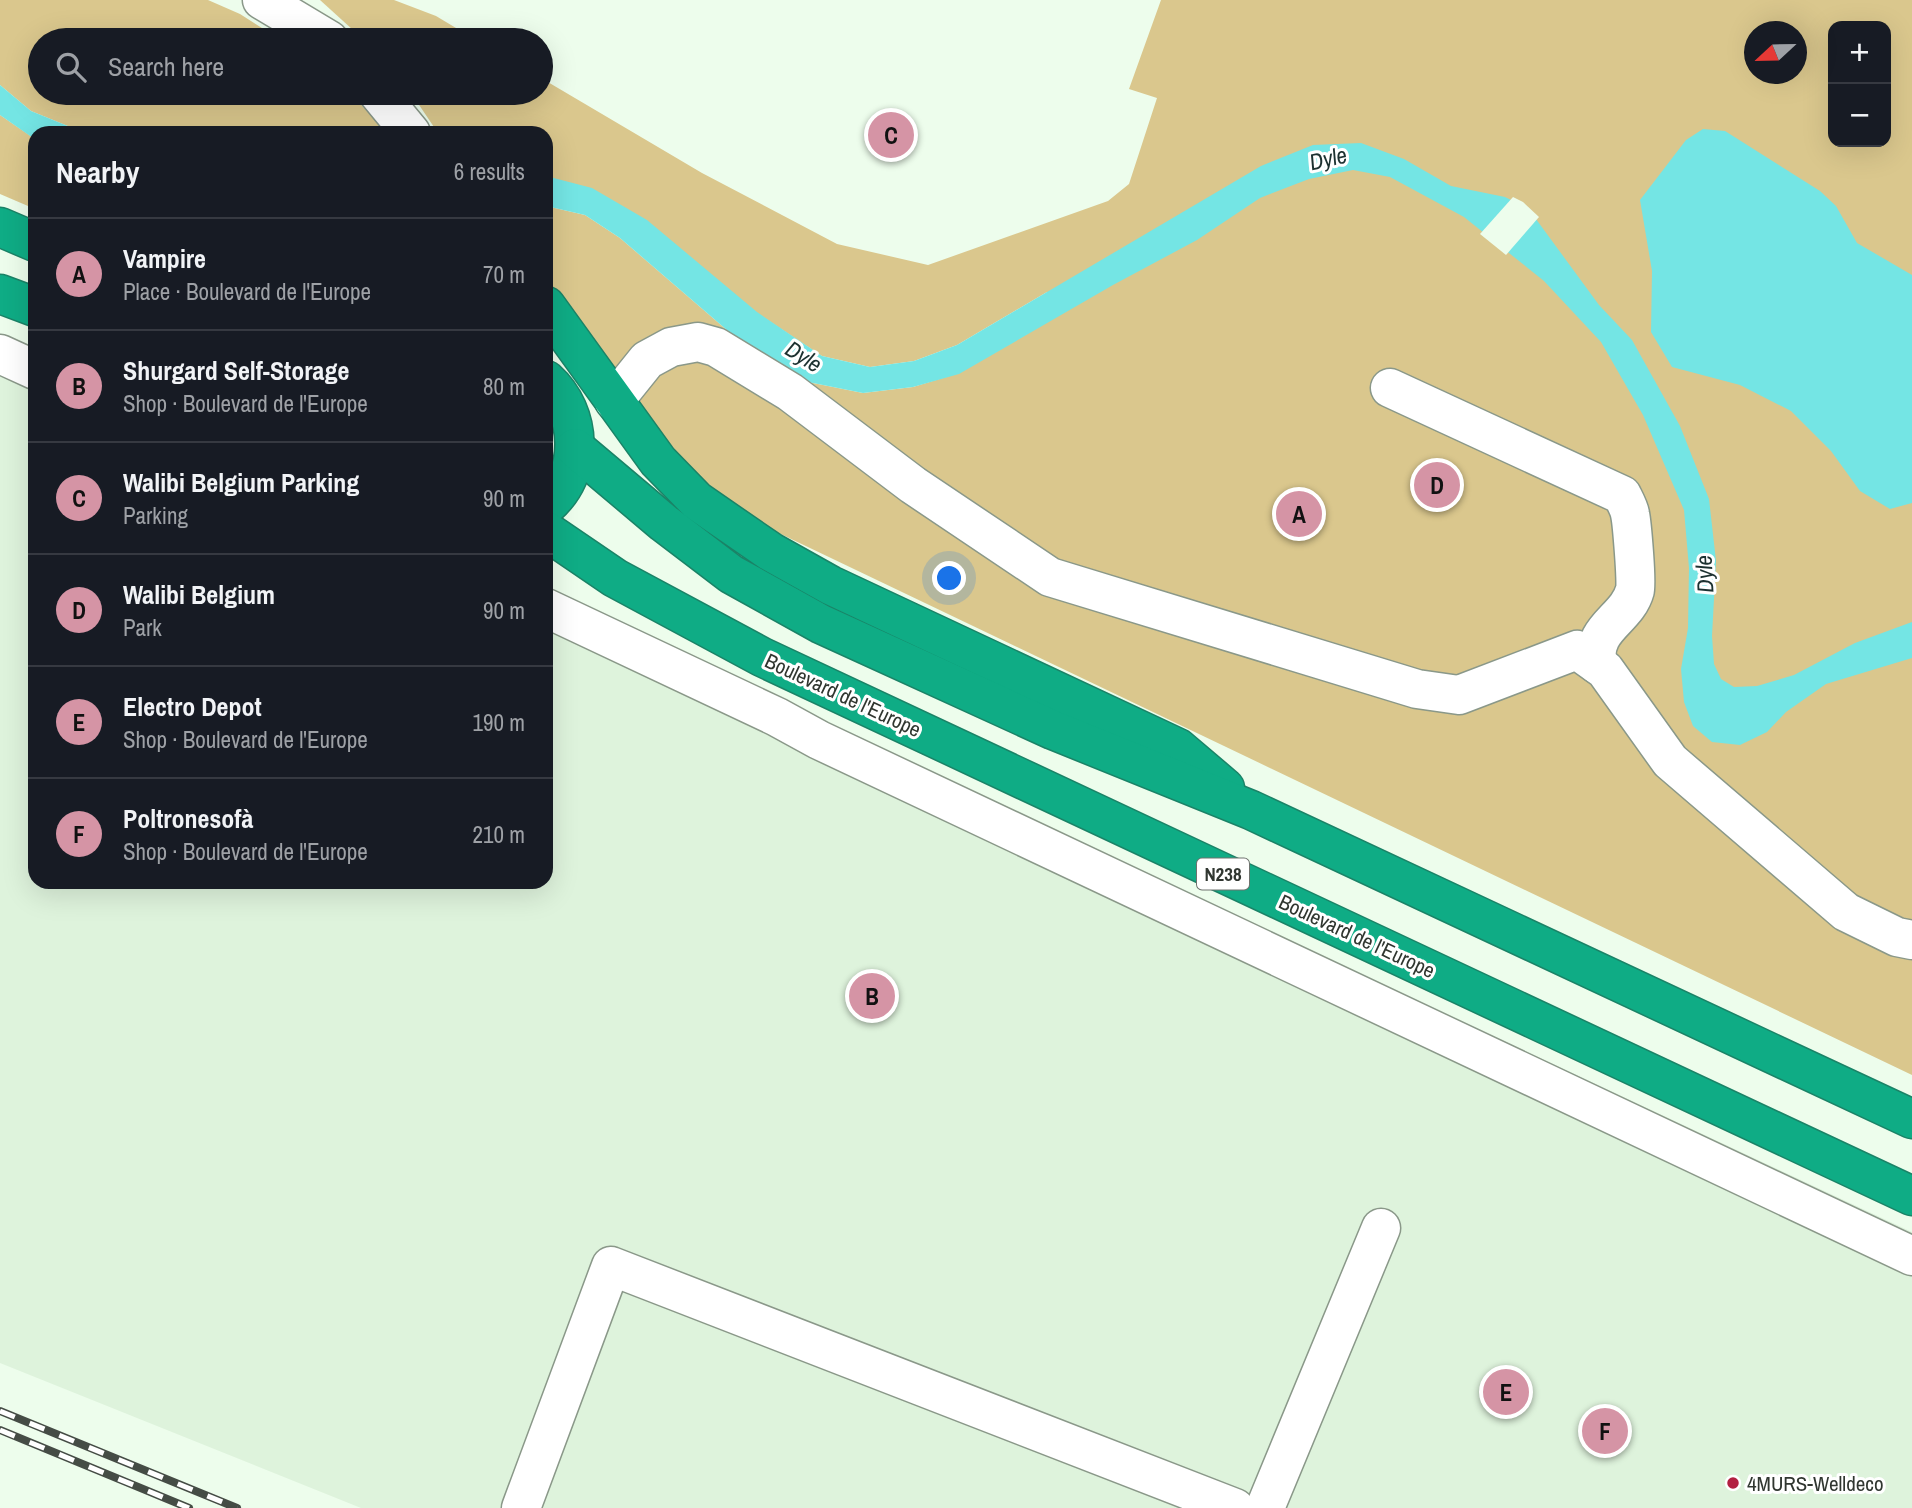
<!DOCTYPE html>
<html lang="en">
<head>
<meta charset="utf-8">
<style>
	body { margin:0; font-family:"Archivo Narrow",sans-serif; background:#20242c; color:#f1f3f6 }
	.controls { position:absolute; right:21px; top:21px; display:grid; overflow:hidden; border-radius:14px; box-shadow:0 7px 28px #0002 }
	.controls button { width:63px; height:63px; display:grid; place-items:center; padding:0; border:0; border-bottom:2px solid #363941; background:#171b24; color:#f1f3f6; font:35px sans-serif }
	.compass { position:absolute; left:1744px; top:21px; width:63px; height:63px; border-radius:50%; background:#171b24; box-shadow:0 7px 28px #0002; rotate:248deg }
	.you { position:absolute; left:950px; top:579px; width:24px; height:24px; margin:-18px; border:5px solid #fff; border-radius:50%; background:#1a73e8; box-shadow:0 0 0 10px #1a73e833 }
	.badge { display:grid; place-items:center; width:46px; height:46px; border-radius:50%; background:#d594a5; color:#111; font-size:23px; font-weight:700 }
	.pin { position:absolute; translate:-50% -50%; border:4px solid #fff; box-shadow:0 2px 7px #0006 }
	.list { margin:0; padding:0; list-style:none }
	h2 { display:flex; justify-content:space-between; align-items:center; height:91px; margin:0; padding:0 28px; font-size:30px }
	h2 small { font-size:23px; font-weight:400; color:#9ea1a6 }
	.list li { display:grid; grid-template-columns:46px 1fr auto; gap:21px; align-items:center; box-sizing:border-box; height:112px; padding:0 28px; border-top:2px solid #363941 }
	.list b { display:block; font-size:26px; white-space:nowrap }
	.list p { margin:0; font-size:23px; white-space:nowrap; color:#9ea1a6 }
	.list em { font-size:23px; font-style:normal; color:#9ea1a6 }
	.icon { flex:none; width:38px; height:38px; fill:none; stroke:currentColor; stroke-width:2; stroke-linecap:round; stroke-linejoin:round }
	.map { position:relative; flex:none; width:1912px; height:1508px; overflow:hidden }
	.search { position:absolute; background:#171b24; box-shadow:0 7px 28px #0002; left:28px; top:28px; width:525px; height:77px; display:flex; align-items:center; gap:18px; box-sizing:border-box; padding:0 24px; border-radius:38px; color:#9ea1a6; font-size:26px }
	.panel { position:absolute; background:#171b24; box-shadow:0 7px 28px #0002; left:28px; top:126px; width:525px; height:763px; border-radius:21px }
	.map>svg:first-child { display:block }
</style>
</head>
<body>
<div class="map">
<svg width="1912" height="1508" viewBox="0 0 1912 1508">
	<rect width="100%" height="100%" fill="#edfdec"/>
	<path fill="#def3dc" d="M0,338l35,16v528h511v-289l1366,639v276h-1551l-361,-145z"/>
	<g fill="#dac78d" fill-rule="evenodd">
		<path d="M0,0h208l32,14 41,26h-241v53h311l35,40h-301l-54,-22 -31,-26z"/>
		<path d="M320,0h74l42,16 40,24h-112z"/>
		<path d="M1161,0h751v1075l-1148,-549 -51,-31 -57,-53 -110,-152v-84l39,9 35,23 115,99 73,45 55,11 50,-6 46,-14 68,-39 20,-42 -90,53 -43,16 -44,6 -48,-11 -272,-180h-4v-43h-108l-27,-40h130v-15l161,95 135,71 91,21 180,-64 21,-17 28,-86 -28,-9zM1833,26h53v116h-53zM1755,32h42v42h-42z"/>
		<path d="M0,115l35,24v70l-35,-15z"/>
	</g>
	<g fill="#74e5e4">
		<path d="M0,85l31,26 54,22h-50v6l-2,-1 -33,-23z"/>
		<path d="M1703,129l22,2 95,60 16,15 21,37 55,32v228l-22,6 -30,-18 -29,-40 -40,-40 -51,-26 -68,-18 -21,-35 1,-61 -12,-71 46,-60z"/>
		<path d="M1361,143l43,16 47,27 54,11 16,8 12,10 66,90 33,35 48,86 29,73 7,62 -4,75 2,28 7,15 13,8 23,-1 37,-11 61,-32 57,-21v36l-86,26 -40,28 -19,20 -27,13 -28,-3 -19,-16 -9,-24 -3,-33 7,-41 1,-60 -5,-58 -41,-95 -42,-73 -57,-61 -80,-64 -74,-40 -37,-7 -44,9 -49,19 -63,42 -84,45 -154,89 -46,13 -50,6 -55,-11 -73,-45 -115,-99 -35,-23 -39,-9v-30l46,12 55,32 110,92 65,44 48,11 44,-6 43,-16 304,-179 52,-21z"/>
	</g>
	<path fill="#edfdec" d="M1513,197l10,5 16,15 -33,38 -26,-21z"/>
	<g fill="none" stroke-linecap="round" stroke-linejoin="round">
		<defs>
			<g id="minor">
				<path d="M262,0l67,40"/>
				<path d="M378,93l33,40"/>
				<path d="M0,354l35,16"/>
				<path d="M1390,388l232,107c3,6 7,13 8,19 2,9 7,70 5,76 -8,30 -44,37 -38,74"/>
				<path d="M614,401l33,-41 24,-13 27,-5 18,5 74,45 123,93 137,92 367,112 42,6 118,-45 28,20 65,91 176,151 51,25 15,3"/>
				<path d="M546,608l231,109 42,23 1093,516"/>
				<path d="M521,1508l90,-242 624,242"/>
				<path d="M1265,1508l116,-280"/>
			</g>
			<g id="highway">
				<path d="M0,227l35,15"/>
				<path d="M0,294l35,13"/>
				<path d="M546,306l112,155 39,40 74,51 59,33 348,163 47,40"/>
				<path d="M546,380c37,33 39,93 0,126"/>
				<path d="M575,448l89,75 67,51 90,50 232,106 198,80 661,309"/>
				<path d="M546,531l69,47 147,79 1150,539"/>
			</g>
		</defs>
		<use href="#minor" stroke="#8a9889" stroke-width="41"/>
		<use href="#highway" stroke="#1b8367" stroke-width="41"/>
		<use href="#minor" stroke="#fff" stroke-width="38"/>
		<use href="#highway" stroke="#0fac85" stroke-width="38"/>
		<defs>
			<g id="rail">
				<path d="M0,1411l237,97"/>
				<path d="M0,1430l189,78"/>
			</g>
		</defs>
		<use href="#rail" stroke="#454c45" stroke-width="8"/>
		<use href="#rail" stroke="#fff" stroke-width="5" stroke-dasharray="16" stroke-linecap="butt"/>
	</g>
	<circle fill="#b21f41" stroke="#fff" stroke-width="2.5" cx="1733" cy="1483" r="7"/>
	<g text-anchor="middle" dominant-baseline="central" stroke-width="6" stroke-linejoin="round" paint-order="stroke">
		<rect fill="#fff" stroke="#6e726e" stroke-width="2" x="1197" y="858.5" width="52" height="31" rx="5"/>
		<g font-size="19" font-weight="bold" fill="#303630">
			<text x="1223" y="874">N238</text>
		</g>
		<g font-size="21" fill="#303630" stroke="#fff">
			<text transform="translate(843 695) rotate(25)">Boulevard de l'Europe</text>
			<text transform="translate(1357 936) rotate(25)">Boulevard de l'Europe</text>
		</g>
		<g font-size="21" fill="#303630" stroke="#fff" text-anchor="start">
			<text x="1747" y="1483">4MURS-Welldeco</text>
		</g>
		<g font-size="23" font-style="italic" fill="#1c3130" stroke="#fff">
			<text transform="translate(1328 158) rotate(-13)">Dyle</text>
			<text transform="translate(804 356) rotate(32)">Dyle</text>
			<text transform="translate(1704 574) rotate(-93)">Dyle</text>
		</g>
	</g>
</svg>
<div class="controls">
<button>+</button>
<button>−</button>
</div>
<svg class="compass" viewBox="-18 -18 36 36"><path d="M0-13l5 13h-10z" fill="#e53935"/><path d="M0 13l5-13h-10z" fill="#9ea1a6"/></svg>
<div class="you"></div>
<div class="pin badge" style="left:1299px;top:514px">A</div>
<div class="pin badge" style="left:872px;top:996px">B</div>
<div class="pin badge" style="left:891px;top:135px">C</div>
<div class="pin badge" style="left:1437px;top:485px">D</div>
<div class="pin badge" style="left:1506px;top:1392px">E</div>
<div class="pin badge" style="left:1605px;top:1431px">F</div>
<div class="search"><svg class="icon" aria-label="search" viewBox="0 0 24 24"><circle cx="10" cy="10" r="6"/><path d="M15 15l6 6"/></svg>Search here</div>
<section class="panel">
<h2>Nearby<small>6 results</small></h2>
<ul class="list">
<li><span class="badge">A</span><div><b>Vampire</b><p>Place · Boulevard de l'Europe</p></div><em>70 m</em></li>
<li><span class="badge">B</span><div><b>Shurgard Self-Storage</b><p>Shop · Boulevard de l'Europe</p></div><em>80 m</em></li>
<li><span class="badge">C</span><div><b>Walibi Belgium Parking</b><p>Parking</p></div><em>90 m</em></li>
<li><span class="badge">D</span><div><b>Walibi Belgium</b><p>Park</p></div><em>90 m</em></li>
<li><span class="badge">E</span><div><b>Electro Depot</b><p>Shop · Boulevard de l'Europe</p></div><em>190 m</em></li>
<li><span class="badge">F</span><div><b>Poltronesofà</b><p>Shop · Boulevard de l'Europe</p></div><em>210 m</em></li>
</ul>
</section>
</div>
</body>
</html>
